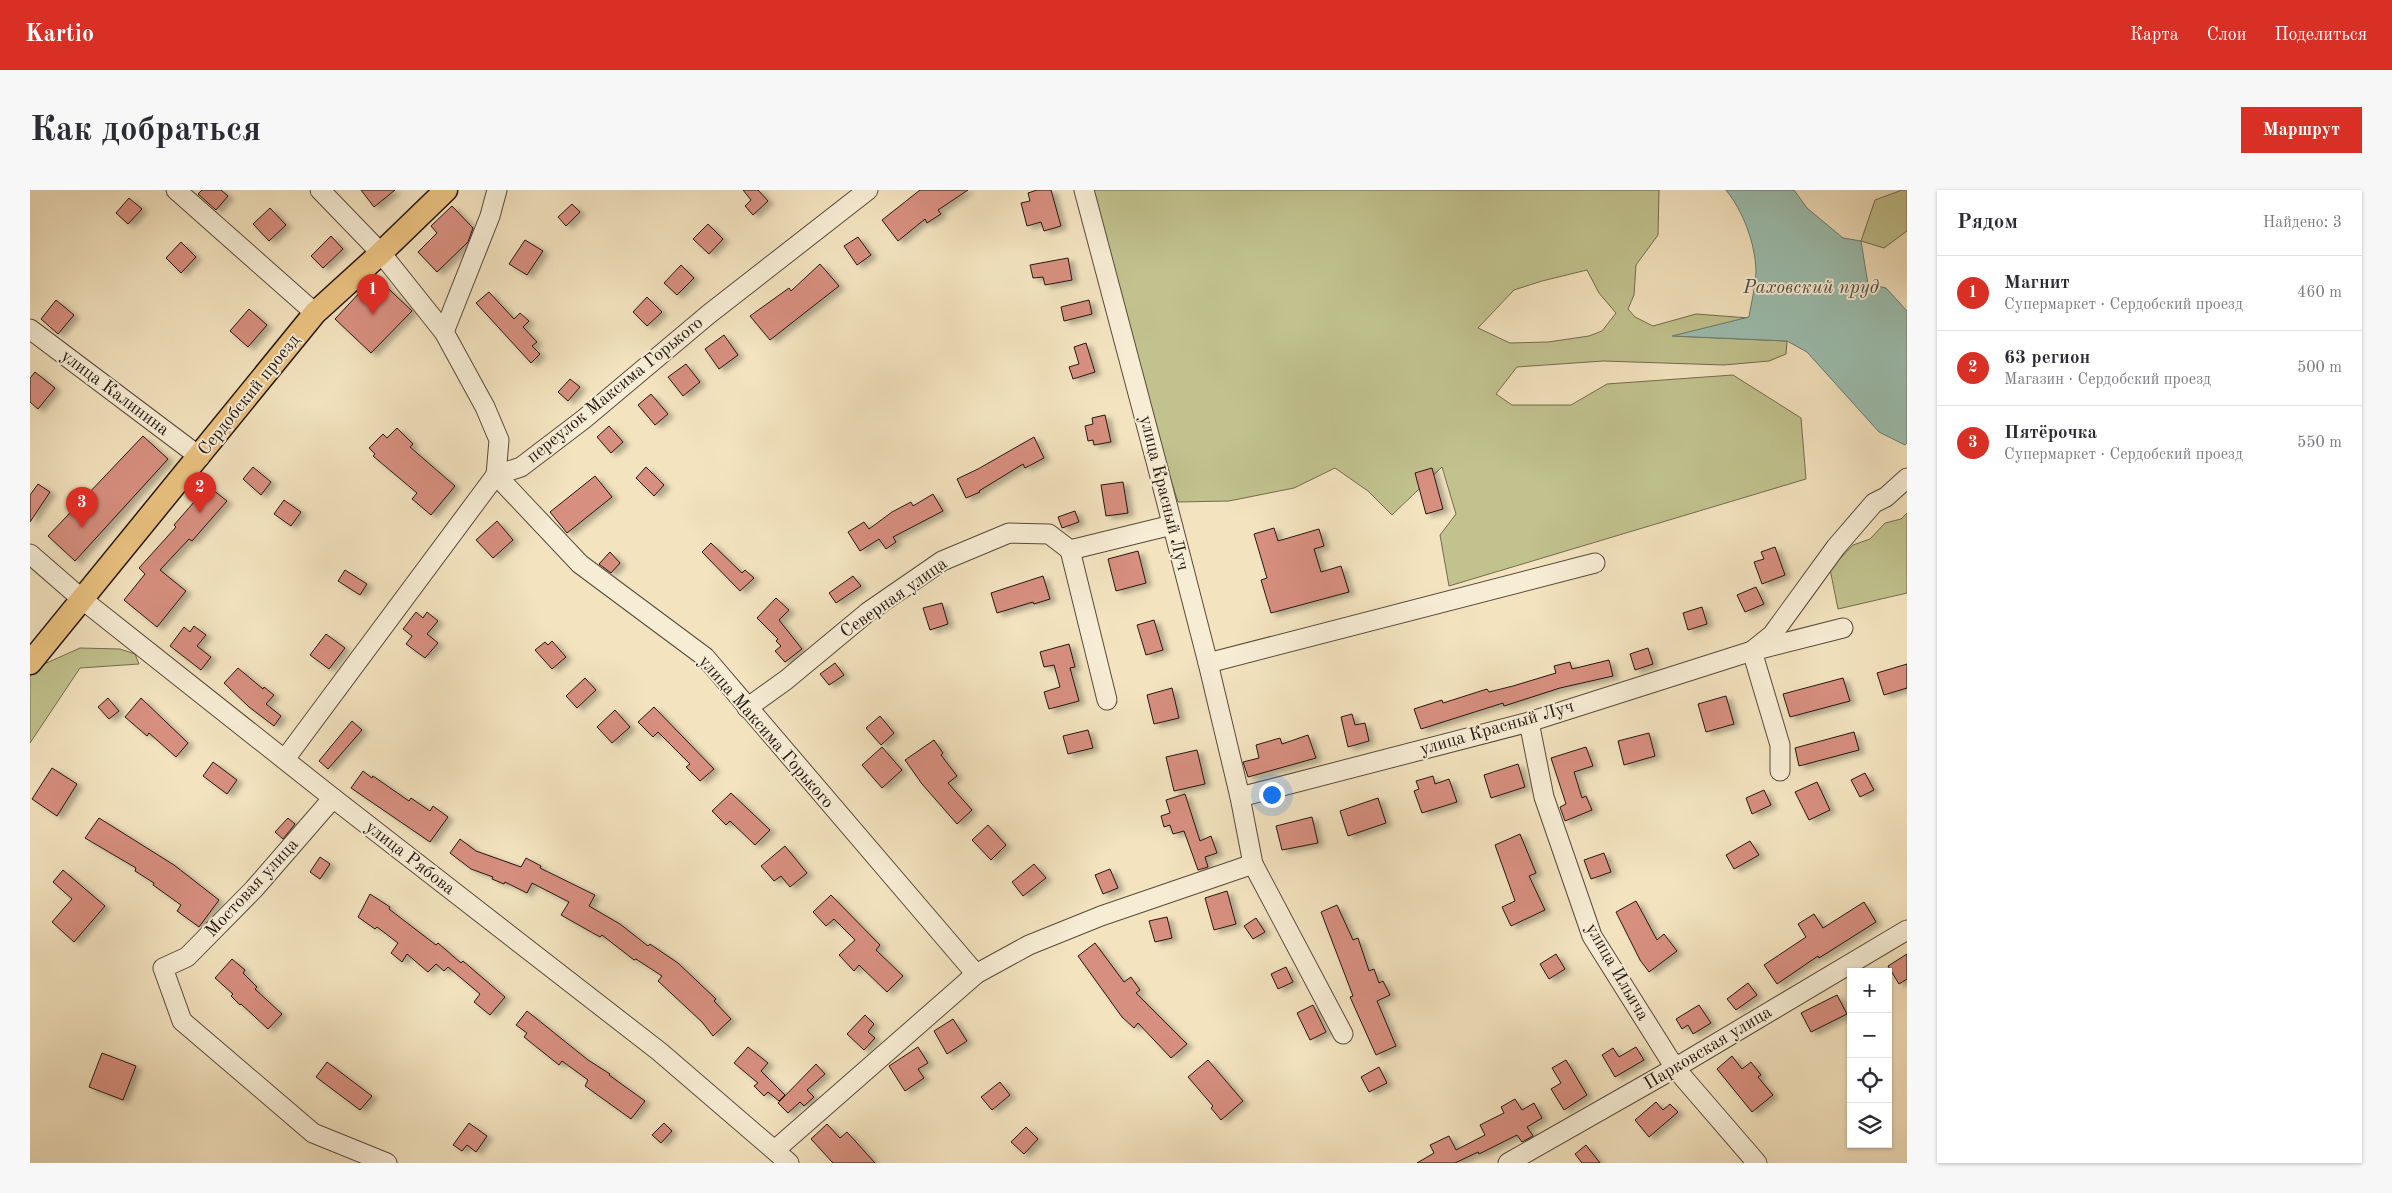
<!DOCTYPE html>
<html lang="ru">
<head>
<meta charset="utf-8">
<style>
	body { margin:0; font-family:"Old Standard TT",serif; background:#f7f7f7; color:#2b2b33 }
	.controls { position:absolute; right:15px; bottom:15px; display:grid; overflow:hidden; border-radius:0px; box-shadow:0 1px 4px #0004 }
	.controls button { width:45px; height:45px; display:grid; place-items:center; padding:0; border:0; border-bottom:1px solid #e1e1e2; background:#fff; color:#2b2b33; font:25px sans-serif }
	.you { position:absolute; left:1241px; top:604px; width:18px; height:18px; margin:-12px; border:4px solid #fff; border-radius:50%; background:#1a73e8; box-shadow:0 0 0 8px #1a73e833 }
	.badge { display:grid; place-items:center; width:32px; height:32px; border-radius:50%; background:#d93025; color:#fff; font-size:16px; font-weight:700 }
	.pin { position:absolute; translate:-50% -41px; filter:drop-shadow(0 1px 2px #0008) }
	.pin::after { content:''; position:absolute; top:26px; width:18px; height:15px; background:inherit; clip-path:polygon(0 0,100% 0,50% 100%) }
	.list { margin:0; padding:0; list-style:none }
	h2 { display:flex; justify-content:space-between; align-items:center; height:65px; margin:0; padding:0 20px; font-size:21px }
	h2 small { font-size:16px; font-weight:400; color:#7c7c81 }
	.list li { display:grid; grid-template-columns:32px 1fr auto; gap:15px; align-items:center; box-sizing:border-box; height:75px; padding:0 20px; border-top:1px solid #e1e1e2 }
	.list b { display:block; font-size:19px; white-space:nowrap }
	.list p { margin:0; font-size:16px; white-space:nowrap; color:#7c7c81 }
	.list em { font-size:16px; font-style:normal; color:#7c7c81 }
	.icon { flex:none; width:28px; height:28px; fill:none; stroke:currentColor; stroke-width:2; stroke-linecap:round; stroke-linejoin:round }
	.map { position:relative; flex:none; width:1877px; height:973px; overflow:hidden; border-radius:0px }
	header { display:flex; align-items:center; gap:30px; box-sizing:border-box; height:70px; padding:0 25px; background:#d93025; color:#fff }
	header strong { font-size:24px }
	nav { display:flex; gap:28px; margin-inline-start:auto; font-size:18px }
	.intro { display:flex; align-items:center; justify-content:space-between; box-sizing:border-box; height:120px; padding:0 30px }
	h1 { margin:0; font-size:35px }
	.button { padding:12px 22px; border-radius:0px; background:#d93025; color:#fff; font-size:18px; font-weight:700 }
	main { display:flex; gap:30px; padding:0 30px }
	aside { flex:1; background:#fff; border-radius:0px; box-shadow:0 1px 4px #0004 }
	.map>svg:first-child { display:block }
</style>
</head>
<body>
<header>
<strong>Kartio</strong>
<nav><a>Карта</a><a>Слои</a><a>Поделиться</a></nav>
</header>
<div class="intro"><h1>Как добраться</h1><a class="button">Маршрут</a></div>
<main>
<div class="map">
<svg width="1877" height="973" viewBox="0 0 1877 973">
	<defs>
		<filter id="shadow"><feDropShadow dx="5.5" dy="3" stdDeviation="2.5" flood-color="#0004"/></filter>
	</defs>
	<rect width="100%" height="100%" fill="#f3e3bf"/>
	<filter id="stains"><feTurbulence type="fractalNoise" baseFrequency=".004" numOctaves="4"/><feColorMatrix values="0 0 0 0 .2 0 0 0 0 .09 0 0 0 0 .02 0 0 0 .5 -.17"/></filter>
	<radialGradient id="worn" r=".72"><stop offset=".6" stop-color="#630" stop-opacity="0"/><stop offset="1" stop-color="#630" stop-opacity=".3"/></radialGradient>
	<g fill="#c1c28e" stroke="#736c50" fill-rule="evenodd">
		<path d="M1053,0h576l-1,45 -22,30 -2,30 -6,14 7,8 18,9 43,-12 53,4 -75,18 113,5 -1,13 -17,7 -45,4 -121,-4 -86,6 -21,27 16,11h59l36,-21 126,-9 68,43 5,61 -357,107 -9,-51 16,-21 -14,-47 -50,48 -24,-24 -33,-23 -41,20 -65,13 -51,1 -58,-179zM1557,80l12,23 17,20 -14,18 -13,5 -41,6 -38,1 -32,-15 36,-38 28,-9z"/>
		<path d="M1872,0h5v41l-23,17 -23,-7 14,-41z"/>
		<path d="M1877,323v80l-69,16 -8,-40 23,-24 17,-6 15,-16 16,-4z"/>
		<path d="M50,458l40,1 15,5 4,10 -59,4 -50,75v-69l12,-9z"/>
	</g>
	<path fill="#9cbeaf" stroke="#6c7b70" d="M1696,0h68l13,18 36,30 18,3 7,43 18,4 21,23v132l-2,2 -26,-13 -72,-80 -20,-11 -115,-5 77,-19c2,-14 7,-32 7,-47 -1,-27 -13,-59 -30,-80z"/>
	<g fill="#d78f7f" stroke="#251711" filter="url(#shadow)">
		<path d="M172,0h19l7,6 -12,14 -18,-16z"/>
		<path d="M331,0h34l-21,17z"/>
		<path d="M713,0h15l10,11 -15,14 -8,-9 6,-6z"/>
		<path d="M890,0h48l-30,20 3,4 -14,9 -2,-4 -27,22 -16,-21z"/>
		<path d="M1007,0h14l10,36 -17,5 -3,-9 -14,4 -6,-23 9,-2 -2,-8z"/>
		<path d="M99,8l13,11 -14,15 -12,-11z"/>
		<path d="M542,14l8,8 -14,14 -8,-9z"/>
		<path d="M422,16l21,22 -5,14 -31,30 -19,-20 19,-19 -6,-7z"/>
		<path d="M240,18l16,17 -17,16 -16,-17z"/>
		<path d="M678,34l15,15 -14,15 -16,-15z"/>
		<path d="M301,46l12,13 -20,19 -12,-12z"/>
		<path d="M828,47l13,18 -14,10 -13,-19z"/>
		<path d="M495,50l18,11 -16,24 -18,-11z"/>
		<path d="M151,52l15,15 -15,16 -15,-15z"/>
		<path d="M1038,68l4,22 -27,5 -2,-8 -10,1 -3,-13z"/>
		<path d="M790,74l19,22 -69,54 -20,-24 39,-28 2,3z"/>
		<path d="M651,75l13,13 -17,17 -13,-12z"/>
		<path d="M345,86l37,35 -41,42 -36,-34z"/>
		<path d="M459,102l25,27 6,-6 9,8 -6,6 14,15 -5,4 8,8 -9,9 -55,-60z"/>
		<path d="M617,107l15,15 -15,14 -14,-14z"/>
		<path d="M26,110l18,15 -16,19 -17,-15z"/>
		<path d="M1059,110l3,14 -28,7 -3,-14z"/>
		<path d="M219,119l18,16 -19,22 -18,-16z"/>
		<path d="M694,145l14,20 -19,14 -14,-20z"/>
		<path d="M1056,153l9,29 -22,7 -4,-12 10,-3 -5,-17z"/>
		<path d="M656,174l14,18 -17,14 -15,-19z"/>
		<path d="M5,182l20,16 -17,21 -8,-7v-24z"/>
		<path d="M540,189l10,8 -12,14 -10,-9z"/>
		<path d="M621,204l17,20 -13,11 -17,-20z"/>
		<path d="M1075,225l6,27 -17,3 -1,-5 -5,1 -3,-15 8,-2 -1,-6z"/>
		<path d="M579,236l14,16 -12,11 -14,-16z"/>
		<path d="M367,238l16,16 -3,3 45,39 -24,29 -19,-16 5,-6 -44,-37 2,-2 -6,-6 14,-14 4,4z"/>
		<path d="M113,246l25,23 -93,102 -27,-25z"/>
		<path d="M1004,247l10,21 -19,10 -2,-4 -44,27 1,1 -14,6 -9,-19 21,-10z"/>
		<path d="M223,277l18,15 -10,13 -18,-16z"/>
		<path d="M616,277l18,18 -10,11 -18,-18z"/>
		<path d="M1402,278l11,41 -17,5 -11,-41z"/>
		<path d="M565,286l17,21 -45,36 -17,-21z"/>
		<path d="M1093,292l5,31 -22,3 -5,-31z"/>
		<path d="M8,294l12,8 -20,30v-27z"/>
		<path d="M178,296l19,15 -35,40 -3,-2 -29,31 26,21 -29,36 -33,-27 21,-26 -6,-6 37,-41 -2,-2z"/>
		<path d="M903,304l10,17 -50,26 3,5 -10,7 -7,-10 -19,12 -12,-19 16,-10 5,7 23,-17 19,-10 2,4z"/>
		<path d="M254,310l17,12 -10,14 -17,-12z"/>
		<path d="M1045,321l4,11 -17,6 -4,-11z"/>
		<path d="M467,331l16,19 -20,18 -17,-18z"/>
		<path d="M1244,338l4,13 41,-12 5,17 -10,3 7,23 20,-6 8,26 -78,21 -10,-33 6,-2 -13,-44z"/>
		<path d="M681,353l31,30 3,-3 9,8 -14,13 -38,-39z"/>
		<path d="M1745,357l10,28 -23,9 -8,-22 10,-3 -3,-7z"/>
		<path d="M1108,361l8,32 -30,8 -8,-32z"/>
		<path d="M580,362l10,11 -9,10 -12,-9z"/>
		<path d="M315,380l22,14 -7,11 -22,-14z"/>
		<path d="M823,386l8,10 -25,17 -7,-10z"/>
		<path d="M1013,386l7,23 -16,5 -1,-2 -36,11 -6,-20z"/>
		<path d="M1726,397l8,17 -19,8 -8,-17z"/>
		<path d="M746,408l13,12 -10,10 23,29 -17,13 -10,-11 6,-5 -5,-5 2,-2 -21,-21z"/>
		<path d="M912,413l6,21 -18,6 -7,-22z"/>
		<path d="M1672,417l5,17 -19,6 -5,-17z"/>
		<path d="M386,422l7,6 4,-6 11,9 -11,13 11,9 -13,15 -19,-14 6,-8 -9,-7z"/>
		<path d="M1124,430l9,30 -17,5 -9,-30z"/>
		<path d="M164,436l12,9 -9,11 14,11 -10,13 -31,-24 14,-19 6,5z"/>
		<path d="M296,444l19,14 -16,21 -19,-14z"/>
		<path d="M522,451l14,16 -14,12 -17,-19 10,-8 3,3z"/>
		<path d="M1039,454l6,23 -5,1 9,33 -30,8 -5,-17 16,-5 -6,-22 -10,2 -4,-15z"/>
		<path d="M1618,458l5,16 -18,6 -5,-16z"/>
		<path d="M1579,470l4,16 -53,12 -56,18 -1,-3 -82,26 -7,-20 28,-9 1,3 44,-14 2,3 24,-6 43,-13 -2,-7 16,-4 2,7z"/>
		<path d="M805,473l9,12 -15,10 -9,-11z"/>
		<path d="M1877,474v24l-23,7 -7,-22z"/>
		<path d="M208,478l25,21 1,-2 10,8 -8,9 15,12 -7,10 -25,-19 -25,-24z"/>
		<path d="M555,488l11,12 -19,18 -11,-12z"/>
		<path d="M1813,488l7,23 -60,16 -7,-23z"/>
		<path d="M1142,498l7,30 -25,6 -7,-29z"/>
		<path d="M1696,506l8,28 -28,8 -8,-28z"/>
		<path d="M78,508l11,13 -10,8 -11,-12z"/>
		<path d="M111,508l47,45 -12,14 -27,-24 -2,3 -22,-19z"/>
		<path d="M624,517l60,62 -14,12 -14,-14 4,-3 -32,-32 -5,5 -15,-15z"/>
		<path d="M585,520l15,17 -18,16 -15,-16z"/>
		<path d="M1322,524l3,11 10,-2 4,18 -21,6 -7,-30z"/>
		<path d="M850,526l14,17 -13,12 -15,-17z"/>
		<path d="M322,531l10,9 -34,39 -9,-8z"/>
		<path d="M1058,540l5,18 -25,6 -5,-18z"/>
		<path d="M1824,542l5,18 -60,16 -4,-18z"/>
		<path d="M1619,543l6,23 -31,9 -6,-24z"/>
		<path d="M1278,545l8,23 -68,19 -5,-15 16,-4 -3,-13 24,-7 2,6z"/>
		<path d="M904,550l9,13 -2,2 16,21 -9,7 24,27 -15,14 -35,-40 -17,-24z"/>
		<path d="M852,557l20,23 -20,18 -20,-23z"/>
		<path d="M1556,557l7,19 -19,6 8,26 4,-2 6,14 -27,11 -5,-14 6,-3 -15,-46z"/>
		<path d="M1167,560l8,34 -31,7 -8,-34z"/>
		<path d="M183,572l24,18 -10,14 -24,-18z"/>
		<path d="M1488,574l7,23 -34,11 -7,-23z"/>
		<path d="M22,578l25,16 -20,32 -25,-17z"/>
		<path d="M333,581l9,7 1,-2 36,25 2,-3 19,13 3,-5 15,11 -18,25 -79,-54z"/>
		<path d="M1835,583l9,17 -14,7 -9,-17z"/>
		<path d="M1403,586l2,8 14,-5 8,23 -35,11 -8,-22 5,-2 -3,-8z"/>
		<path d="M1787,592l13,28 -21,10 -14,-28z"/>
		<path d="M1734,600l7,15 -19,9 -6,-16z"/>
		<path d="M701,603l39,37 -15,15 -25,-24 -4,4 -14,-14z"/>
		<path d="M1155,604l15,47 11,-5 6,17 -12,4 3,10 -10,3 -14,-39 -11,3 -3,-9 -6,2 -3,-11 9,-3 -4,-13z"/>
		<path d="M1348,608l8,25 -38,13 -8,-25z"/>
		<path d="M1282,627l6,26 -36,7 -6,-24z"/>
		<path d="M69,628l75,47 45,35 -20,27 -22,-16 4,-6 -28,-20 1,-2 -19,-12 1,-3 -51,-30z"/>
		<path d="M258,628l7,6 -12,15 -8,-7z"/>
		<path d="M958,635l18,20 -15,15 -19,-20z"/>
		<path d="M1490,644l16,39 -7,3 16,34 -34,16 -9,-19 13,-6 -20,-56z"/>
		<path d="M430,649l16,12 45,16 5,-9 15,8 -1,2 55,27 -6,11 31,18 28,22 2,-2 28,19 38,36 -2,2 17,18 -18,17 -11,-14 -44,-41 4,-5 -26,-17 -2,1 -32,-25 -2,2 -39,-22 8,-13 -37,-19 -5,10 -22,-11 -1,2 -12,-5 1,-2 -22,-8 -21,-16z"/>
		<path d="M1720,651l9,14 -25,14 -8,-14z"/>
		<path d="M755,656l22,27 -17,14 -9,-11 -7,5 -13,-15z"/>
		<path d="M1574,663l7,19 -20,7 -7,-19z"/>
		<path d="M290,667l10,7 -10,15 -10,-7z"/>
		<path d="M1004,674l12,14 -23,18 -11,-14z"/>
		<path d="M1080,679l8,19 -15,6 -8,-19z"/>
		<path d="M33,680l42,36 -31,36 -22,-20 20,-23 -19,-17z"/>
		<path d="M1197,701l9,33 -22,6 -9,-32z"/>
		<path d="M340,704l20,13 -1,2 47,36 2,-2 23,20 2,-2 42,36 -15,18 -16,-13 6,-8 -32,-27 -4,4 -8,-7 -8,8 -21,-18 -5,8 -11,-9 7,-10 -21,-16 -2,2 -17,-12z"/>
		<path d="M801,705l49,50 -4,5 27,26 -16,16 -28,-27 -5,6 -15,-16 16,-15 -21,-21 -8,7 -13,-14z"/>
		<path d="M1606,711l21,39 7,-6 13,17 -28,21 -9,-12 -24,-48z"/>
		<path d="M1834,712l12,20 -57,36 -1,-2 -41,28 -13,-19 42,-28 -8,-13 16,-10 9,14z"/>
		<path d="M1307,715l16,35 5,-2 11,33 5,-2 5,14 4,-2 7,14 -13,6 19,45 -20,9 -26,-58 3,-1 -32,-84z"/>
		<path d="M1137,727l5,21 -17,4 -6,-21z"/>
		<path d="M1226,728l9,14 -12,7 -9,-13z"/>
		<path d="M1065,753l29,39 7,-5 9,13 -4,3 51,51 -16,14 -33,-35 -4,5 -12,-11 -44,-61z"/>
		<path d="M1526,764l9,15 -16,10 -9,-15z"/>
		<path d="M1877,764v25l-8,5 -11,-18z"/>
		<path d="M202,769l13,11 -2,3 14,14 -2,2 27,25 -14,15 -27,-25 -1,1 -9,-9 2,-2 -18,-16z"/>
		<path d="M1256,777l7,15 -15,7 -7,-15z"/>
		<path d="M1718,793l9,12 -21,15 -9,-11z"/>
		<path d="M1807,805l10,19 -36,18 -10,-19z"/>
		<path d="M1283,815l13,27 -16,8 -13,-27z"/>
		<path d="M1669,815l12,18 -18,11 -5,-9 -6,4 -6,-10z"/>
		<path d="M497,821l61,49 22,14 -1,1 36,26 -14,18 -46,-33 3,-6 -26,-19 -3,4 -35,-28 3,-4 -11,-8z"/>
		<path d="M835,825l9,9 -6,8 7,6 -11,12 -17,-16z"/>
		<path d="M923,829l14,22 -20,13 -13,-23z"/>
		<path d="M718,857l20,16 -7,8 24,24 -6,6 -11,-9 -4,4 -10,-10 4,-3 -24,-20z"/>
		<path d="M888,857l10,16 -10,6 6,9 -19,13 -16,-25z"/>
		<path d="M1606,857l8,13 -29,17 -13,-22 11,-7 6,9z"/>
		<path d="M72,863l34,13 -13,34 -34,-13z"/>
		<path d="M1702,866l10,13 9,-7 10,13 -3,2 15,18 -21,17 -35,-43z"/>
		<path d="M1178,870l35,41 -22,19 -10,-12 2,-2 -25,-29z"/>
		<path d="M1536,870l21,35 -23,15 -13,-21 10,-6 -9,-15z"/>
		<path d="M297,872l45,34 -12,14 -44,-33z"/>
		<path d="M786,874l9,10 -18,16 7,7 -10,9 -4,-4 -12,11 -10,-10z"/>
		<path d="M1349,877l8,16 -18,9 -8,-15z"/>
		<path d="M970,892l10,13 -18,15 -11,-13z"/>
		<path d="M1485,909l7,11 12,-7 8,15 -15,9 6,9 -11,6 -5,-7 -38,19 -1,-2 -23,11h-38l17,-10 -4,-8 19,-9 7,14 29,-15 -5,-10 24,-12 -3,-6z"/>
		<path d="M1626,912l7,8 7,-6 8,8 -29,25 -14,-17z"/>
		<path d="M439,933l18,13 -11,16 -9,-7 -5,6 -9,-6z"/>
		<path d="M634,933l8,8 -11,12 -9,-8z"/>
		<path d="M797,934l13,14 7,-6 28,31h-42l-22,-24z"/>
		<path d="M996,937l12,12 -14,15 -13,-12z"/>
		<path d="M1556,955l14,18h-18l-7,-9z"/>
	</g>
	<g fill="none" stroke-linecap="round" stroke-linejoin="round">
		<defs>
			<g id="minor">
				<path d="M146,0l139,123"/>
				<path d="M290,0l61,63 63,79 41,75 14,33 -3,35 84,89 125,93 271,317"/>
				<path d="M1054,0l73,275 51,198 32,134 13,67 90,170"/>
				<path d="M0,139l170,128"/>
				<path d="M414,142l46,-116 7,-26"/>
				<path d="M1040,360l37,150"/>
				<path d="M0,364l53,46 250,198 327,254 129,111"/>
				<path d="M1178,473l387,-100"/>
				<path d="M717,518l39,-28 82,-68 74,-51 67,-28 40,1 21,16 102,-25"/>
				<path d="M1499,532l15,75 48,139 83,132 82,95"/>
				<path d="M255,569l211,-284 25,-8 63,-48 125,-105 159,-124"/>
				<path d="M1750,581v-26l-28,-94 20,-16 64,-88 38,-44 12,-6 21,-19"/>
				<path d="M1210,607l289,-75 223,-71 91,-23"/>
				<path d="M303,608l-79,91 -67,68 -24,11 19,53 131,112 74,30"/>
				<path d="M745,960l201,-176 53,-29 72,-29 152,-52"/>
				<path d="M1478,973l167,-95 232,-138"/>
			</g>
			<path id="major" d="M0,473l285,-350 66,-60 65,-63"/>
		</defs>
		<use href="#minor" stroke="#584a3c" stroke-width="21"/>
		<use href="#major" stroke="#251711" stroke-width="25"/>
		<use href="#minor" stroke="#f7edd5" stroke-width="19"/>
		<use href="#major" stroke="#eac280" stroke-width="22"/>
	</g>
	<g text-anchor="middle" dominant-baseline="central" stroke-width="4" stroke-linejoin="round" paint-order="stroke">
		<g font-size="18" fill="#251711" stroke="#f7edd5">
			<text transform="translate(585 200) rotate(-39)">переулок Максима Горького</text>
			<text transform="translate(85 203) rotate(37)">улица Калинина</text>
			<text transform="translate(219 205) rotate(-51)">Сердобский проезд</text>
			<text transform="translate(1134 303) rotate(76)">улица Красный Луч</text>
			<text transform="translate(864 408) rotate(-35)">Северная улица</text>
			<text transform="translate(1467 538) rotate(-16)">улица Красный Луч</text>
			<text transform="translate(736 542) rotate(49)">улица Максима Горького</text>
			<text transform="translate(380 668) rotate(38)">улица Рябова</text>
			<text transform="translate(222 698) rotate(-47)">Мостовая улица</text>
			<text transform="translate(1587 782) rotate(60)">улица Ильича</text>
			<text transform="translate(1678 858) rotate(-31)">Парковская улица</text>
		</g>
		<g font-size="19" font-style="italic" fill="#4f5148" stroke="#f7edd5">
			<text x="1781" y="98">Раховский пруд</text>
		</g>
	</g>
	<rect width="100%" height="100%" filter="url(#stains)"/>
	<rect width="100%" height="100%" fill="url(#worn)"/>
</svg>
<div class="controls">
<button>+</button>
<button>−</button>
<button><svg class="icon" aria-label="locate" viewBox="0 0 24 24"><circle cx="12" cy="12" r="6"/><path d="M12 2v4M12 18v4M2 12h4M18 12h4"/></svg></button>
<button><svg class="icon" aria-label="layers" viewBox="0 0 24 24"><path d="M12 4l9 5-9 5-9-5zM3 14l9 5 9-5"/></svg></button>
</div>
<div class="you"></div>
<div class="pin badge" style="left:343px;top:125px">1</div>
<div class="pin badge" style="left:170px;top:323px">2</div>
<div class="pin badge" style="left:52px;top:338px">3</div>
</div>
<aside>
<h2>Рядом<small>Найдено: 3</small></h2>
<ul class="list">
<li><span class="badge">1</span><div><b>Магнит</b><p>Супермаркет · Сердобский проезд</p></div><em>460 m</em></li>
<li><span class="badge">2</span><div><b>63 регион</b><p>Магазин · Сердобский проезд</p></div><em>500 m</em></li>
<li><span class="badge">3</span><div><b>Пятёрочка</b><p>Супермаркет · Сердобский проезд</p></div><em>550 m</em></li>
</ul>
</aside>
</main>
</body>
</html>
